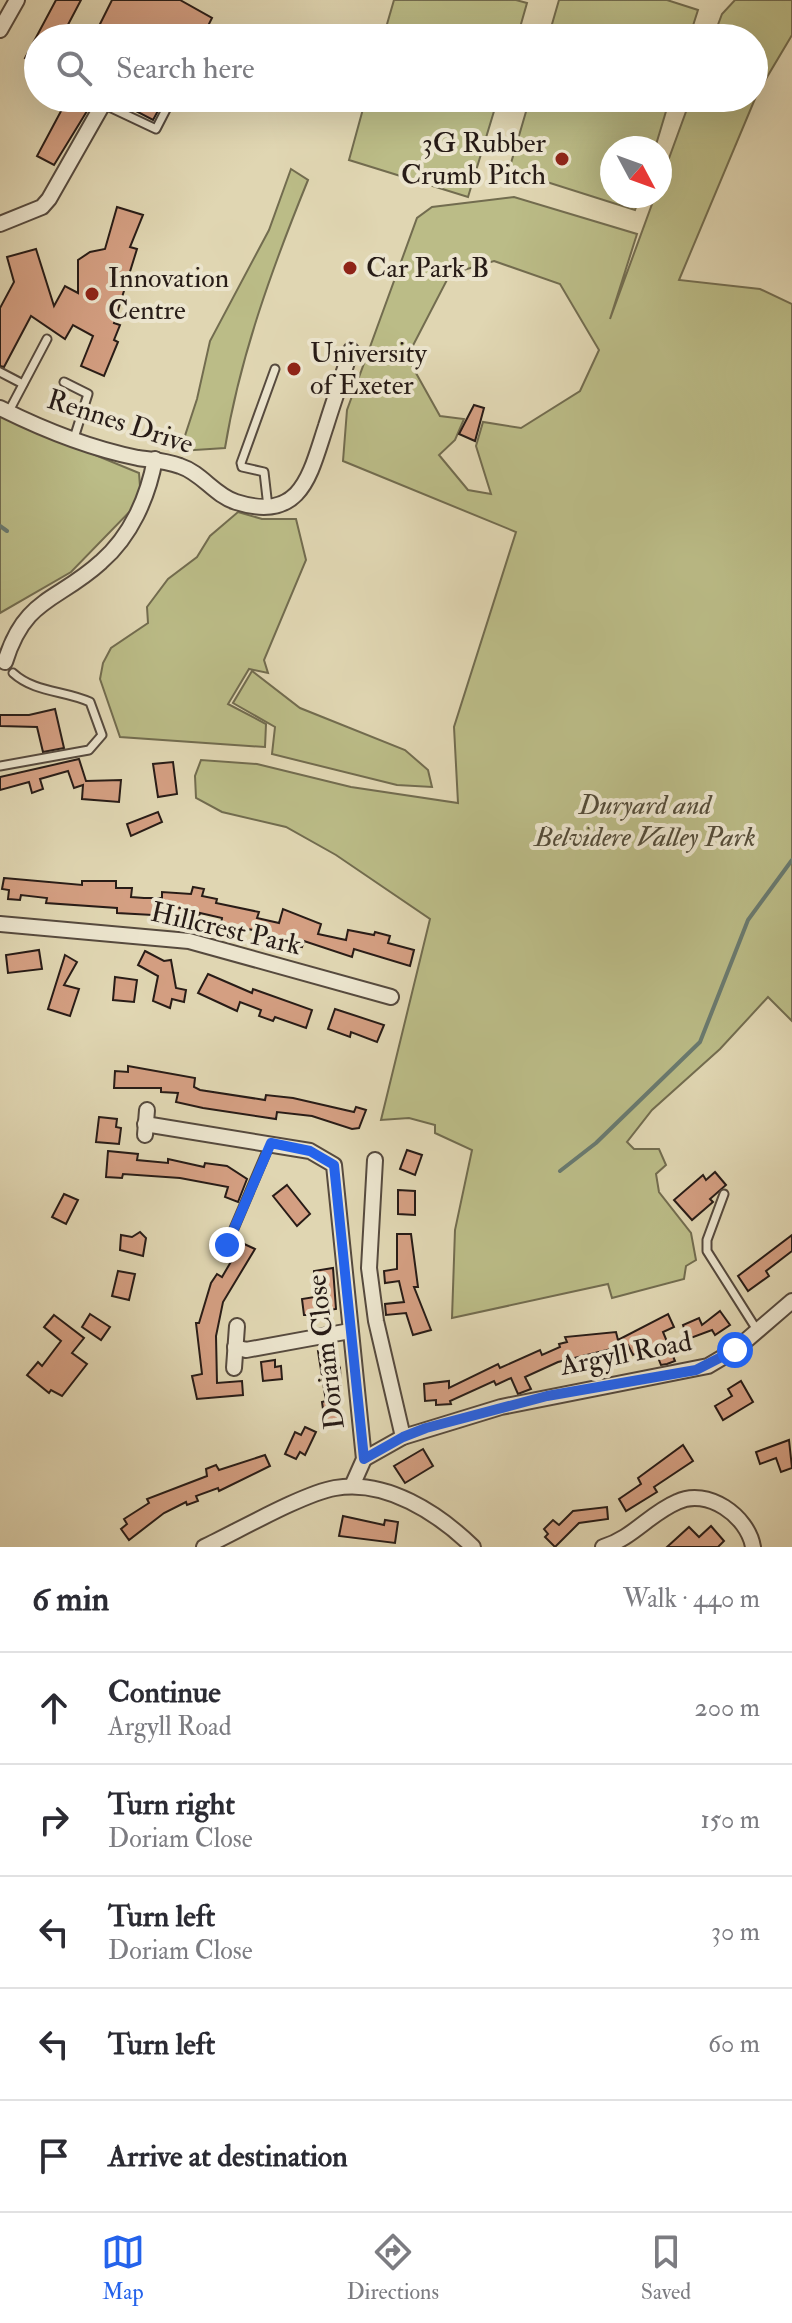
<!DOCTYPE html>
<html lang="en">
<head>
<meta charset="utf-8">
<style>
	body { margin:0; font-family:"IM FELL Double Pica",serif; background:#f7f7f7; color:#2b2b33 }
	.compass { position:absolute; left:600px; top:136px; width:72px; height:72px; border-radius:50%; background:#fff; box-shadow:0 8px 32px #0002; rotate:131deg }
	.stop { position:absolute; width:24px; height:24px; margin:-18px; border:6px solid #2563eb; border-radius:50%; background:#fff }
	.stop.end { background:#2563eb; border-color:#fff; box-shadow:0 2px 8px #0008 }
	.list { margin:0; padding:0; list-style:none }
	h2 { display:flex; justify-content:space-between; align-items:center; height:104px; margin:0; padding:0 32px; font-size:34px }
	h2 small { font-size:26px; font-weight:400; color:#7c7c81 }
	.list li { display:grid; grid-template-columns:52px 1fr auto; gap:24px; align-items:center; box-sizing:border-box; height:112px; padding:0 32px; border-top:2px solid #e1e1e2 }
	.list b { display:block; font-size:30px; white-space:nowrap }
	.list p { margin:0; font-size:26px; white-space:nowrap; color:#7c7c81 }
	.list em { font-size:26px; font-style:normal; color:#7c7c81 }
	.icon { flex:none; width:44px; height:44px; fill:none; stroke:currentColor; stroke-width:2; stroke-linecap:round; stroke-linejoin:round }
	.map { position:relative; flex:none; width:792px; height:1547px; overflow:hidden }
	.search { position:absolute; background:#fff; box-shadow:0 8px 32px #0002; left:24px; right:24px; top:24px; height:88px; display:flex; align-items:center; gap:20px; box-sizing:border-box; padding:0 28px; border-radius:44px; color:#7c7c81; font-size:30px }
	.sheet { height:664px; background:#fff }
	nav { display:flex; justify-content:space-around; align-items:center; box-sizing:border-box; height:112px; border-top:2px solid #e1e1e2; background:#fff; font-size:22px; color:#7c7c81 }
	nav a { display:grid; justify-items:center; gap:4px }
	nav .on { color:#2563eb }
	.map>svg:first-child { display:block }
</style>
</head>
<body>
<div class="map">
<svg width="792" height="1547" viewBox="0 0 792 1547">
	<rect width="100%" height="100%" fill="#e0d6b2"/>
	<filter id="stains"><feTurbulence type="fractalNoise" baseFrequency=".0025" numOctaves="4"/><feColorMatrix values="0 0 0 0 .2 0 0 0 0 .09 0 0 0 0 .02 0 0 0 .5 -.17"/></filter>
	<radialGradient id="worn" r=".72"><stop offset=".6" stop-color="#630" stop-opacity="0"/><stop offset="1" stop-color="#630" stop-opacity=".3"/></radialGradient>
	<g fill="#bbbc87" stroke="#726c4f" stroke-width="2" fill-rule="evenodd">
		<path d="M394,0h122l11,3 -10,35h-134z"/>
		<path d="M559,0h108l31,10 -9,28h-141z"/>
		<path d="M735,0h57v35l-35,59 -78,186 81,9 32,15v717l-24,-24 -48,52 -68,61 -25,32 7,7h25l7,16 -10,9 3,18 32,41 5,27 -10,6 -2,13 -72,19 -4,-14 -156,34 3,-88 17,-80 -37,-17v-8l-26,-7 -28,2 49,-201 -94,-64 -50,-28 -64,-15 -26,-14 -1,-22 6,-16 56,4 94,23 107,16 -4,-76 62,-195 -173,-71 4,-51 70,-192 15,-11 82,-10 123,37 -27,85 45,-123h5v-13l31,-85h63v-60h-41l9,-24zM494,261l66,23 39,66 -19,41 -59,37 -38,-6 -7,24 15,48 -23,-4 -29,-35 16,-15 9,-21 -24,-3 -33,-59 43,-83z"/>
		<path d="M366,98h132l-30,99 -119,-37z"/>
		<path d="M530,98h140l-15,50h-43v48h28l-5,14 -126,-40z"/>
		<path d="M291,169l17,11c-35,86 -68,176 -83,268l-45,3 17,-52 13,-58 59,-111z"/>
		<path d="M0,416l139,57 2,27 -70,72 -71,41z"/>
		<path d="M238,512l24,7h34l10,41 -42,100 4,13 -19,-4 -21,35 38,20 -1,23 -145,-10 -20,-58 3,-16 8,-15 37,-25 -1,-16 21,-28 29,-22 13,-21z"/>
		<path d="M252,671l48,37 105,42 23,20 4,17 -35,-2 -125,-31 3,-27 -42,-24z"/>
	</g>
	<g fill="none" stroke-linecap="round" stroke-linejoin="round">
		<g stroke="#697a70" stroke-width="4">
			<path d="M0,526l7,5"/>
			<path d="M560,1171l36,-28 104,-101 48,-122 44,-60"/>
		</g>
	</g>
	<g fill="#d49f82" stroke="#281c17" stroke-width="2">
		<path d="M56,0h25l-20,38h-23v27l-13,-7z"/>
		<path d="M112,0h68l32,18 -10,20h-109z"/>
		<path d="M68,98h27l-41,67 -17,-9z"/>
		<path d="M111,98h54l-12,22z"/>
		<path d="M117,207l26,8 -13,32 7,2 -23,74 6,2 -6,15 4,2 -14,34 -23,-10 12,-30 -20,-11 -8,14 -34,-23 -27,51 -4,-1v-58l14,-26 -7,-25 29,-8 18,57 11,-20 13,7v-33l12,-8 15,-3z"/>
		<path d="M474,405l10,3 -9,33 -16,-7z"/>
		<path d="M55,709l9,39 -21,4 -6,-25 -37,-1v-11h29z"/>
		<path d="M79,759l7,22 35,-1 -2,22 -37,-3 1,-14 -9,3 -6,-17 -28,8 3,10 -11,4 -3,-11 -29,8v-13z"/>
		<path d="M173,762l4,32 -19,3 -5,-33z"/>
		<path d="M158,812l4,10 -31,14 -4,-12z"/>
		<path d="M4,878l78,7v-4h34v7h16l-1,9 13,1h18v-6l29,2 2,-7 11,2 -2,7 15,3 -1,4 43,9 -2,6 22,5 4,-14 38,15 -3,10 28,6 2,-10 26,5 1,-3 15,4 -2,7 26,7 -4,16 -56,-17 -2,8 -48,-16 -2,6 -43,-11 1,-5 -39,-6 1,-7 -22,-5 -1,4 -28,-6v5l-54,-3v-5l-71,-5 1,-5 -26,-3 -1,5 -12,-1 1,-9 -7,-1z"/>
		<path d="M39,950l3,19 -34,4 -2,-18z"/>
		<path d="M145,951l19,10 7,-1 5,28 10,2 -2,12 -12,-3 -2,9 -17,-7 5,-25 -20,-11z"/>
		<path d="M65,955l12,7 -13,23 15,4 -9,27 -22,-7z"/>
		<path d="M208,974l44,19 1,-4 59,21 -6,18 -31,-11 -2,4 -14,-5 2,-6 -21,-8 -3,9 -39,-18z"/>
		<path d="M115,977l22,3 -3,22 -21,-2z"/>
		<path d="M335,1009l49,16 -7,17 -26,-10 -1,5 -22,-8z"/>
		<path d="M128,1066l67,12 -1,9 6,3 65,10 1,-5 27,3 61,14 2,-5 10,3 -7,18 -7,1 -40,-13 -35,-4 -1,7 -73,-11 -27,-6 2,-9 -17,-1v-4h-47l1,-17 13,1z"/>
		<path d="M99,1117l18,2 -1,8 5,1 -2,16 -23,-2z"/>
		<path d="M407,1150l15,5 -7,20 -15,-6z"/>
		<path d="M108,1151l30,3 -1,6 31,3v-4l36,8 1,-4 22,3 20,13 -9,23 -13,-5 3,-10 -48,-9 -57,-4 -1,4 -16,-1z"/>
		<path d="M715,1172l11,13 -16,14 3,3 -21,18 -18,-20 29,-25 3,5z"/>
		<path d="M287,1185l23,29 -13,12 -24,-30z"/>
		<path d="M398,1190l17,1v24l-17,-1z"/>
		<path d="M64,1194l14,6 -12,24 -14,-7z"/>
		<path d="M140,1232l6,6 -3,18 -23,-6 1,-15 11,2z"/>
		<path d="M397,1234h14l7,53h-4l17,43 -18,5 -7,-22 -20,2 -1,-11 19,-2 -5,-21 -14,2 -1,-12 13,-2z"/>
		<path d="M792,1235v16l-26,20 3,5 -21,15 -10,-15z"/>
		<path d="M242,1243l13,6 -32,53 -7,34 1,47 25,-2 1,14 -46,4 -5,-23 10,-2 -6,-51h3l12,-40 6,-9 5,3z"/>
		<path d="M333,1268l3,41 -7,1 1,5h-26l-2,-16 13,-2 -1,-26z"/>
		<path d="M118,1271l17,3 -6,26 -17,-4z"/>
		<path d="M720,1311l10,14 -15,10 -3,-5 -24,9 -5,-14 16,-7 3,7z"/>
		<path d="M90,1314l20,13 -9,13 -19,-13z"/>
		<path d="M668,1314l6,13 -11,5 12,29 -8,3 -6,1 -8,-20 -20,10 -5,-10 -70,17 -33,15 6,12 -8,3 -5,2 -7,-16 -15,7 -2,-4 -44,20 1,3 -15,1v-5l-11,1 -1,-17 25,-3v7l49,-24 2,4 40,-18 2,5 18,-8 -1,-3 8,-2 -2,-5 51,-5 2,8z"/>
		<path d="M54,1315l30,23 -12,15 15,11 -25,32 -11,-6 -2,3 -22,-18 11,-13 4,4 19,-25 -17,-14z"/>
		<path d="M333,1349l7,19 1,26 -3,1 3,26 -16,2 -3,-21 4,-1 -8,-50z"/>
		<path d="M275,1360v7l6,-1 1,13 -19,2 -2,-19z"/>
		<path d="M741,1381l12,21 -30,18 -8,-14 17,-10 -4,-7z"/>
		<path d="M305,1427l11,5 -11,23 -5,-3 -4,7 -11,-5 10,-22 6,3z"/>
		<path d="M789,1440l3,28 -11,4 -5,-14 -16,6 -4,-12z"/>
		<path d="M683,1445l10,16 -39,26 3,5 -31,19 -7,-12 22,-15 -3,-6z"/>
		<path d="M423,1449l10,17 -28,17 -11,-17z"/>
		<path d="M265,1455l5,11 -51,25 -1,-3 -22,8 2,5 -11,4 -1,-3 -22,11 -35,27 -8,-11 6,-5 -3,-5 25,-16 -2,-4 60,-23 -1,-7 10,-4 3,5z"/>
		<path d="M607,1507l1,12 -29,4 -24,24 -10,-10 3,-3 -4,-5 9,-9 6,5 14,-14z"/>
		<path d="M343,1516l41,9 1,-5 13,2 -3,21 -56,-7z"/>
		<path d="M711,1526l13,15 -6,6h-51l22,-20 10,10z"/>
	</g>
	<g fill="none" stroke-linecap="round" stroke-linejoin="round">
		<defs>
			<g id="lane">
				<path d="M103,104l53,25 16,-31"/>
				<path d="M0,372l23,12"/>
				<path d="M64,382l24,12 -14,44"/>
				<path d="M9,411l38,-72"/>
				<path d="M268,507l-4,-35 -22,-5 -1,-4 34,-94"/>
				<path d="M0,766l89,-16 13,-15 -12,-33c-26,-12 -55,-9 -77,-29"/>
				<path d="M724,1194l-17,46v11l50,79"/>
				<path d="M227,1245l43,-101"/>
			</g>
			<g id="street">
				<path d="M0,30l17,-30"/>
				<path d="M0,224l42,-17 7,-8 54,-95"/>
				<path d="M0,408c42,21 93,41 138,50 15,2 29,3 42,8 22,7 34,29 56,36 66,21 74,-28 90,-76 8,-26 17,-51 25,-76"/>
				<path d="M5,662c20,-65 52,-60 96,-100 30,-26 47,-65 54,-103"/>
				<path d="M0,924l189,17 202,56"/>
				<path d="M145,1124l165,27 24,14 30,294 -12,27"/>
				<path d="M145,1135l2,-25"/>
				<path d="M375,1160l-6,108 7,53 27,116"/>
				<path d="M235,1347l11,3 104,-19"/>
				<path d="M234,1368l3,-42"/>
				<path d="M364,1459l39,-22 98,-30 207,-41 27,-16 57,-49"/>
				<path d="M204,1547c34,-16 98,-53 131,-59 51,-9 103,25 138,59"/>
				<path d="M603,1547c30,-9 46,-33 74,-45 30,-15 71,14 76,45"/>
			</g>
		</defs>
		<use href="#lane" stroke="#564a3e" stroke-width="11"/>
		<use href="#street" stroke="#564a3e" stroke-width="18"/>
		<use href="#lane" stroke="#ebe4cd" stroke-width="7"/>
		<use href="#street" stroke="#ebe4cd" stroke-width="14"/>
	</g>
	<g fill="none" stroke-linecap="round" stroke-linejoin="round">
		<path stroke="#2563eb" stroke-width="10" d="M227,1245l44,-102 39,8 24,14 30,294 39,-22 23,-9 121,-32 149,-26 39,-20"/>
	</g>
	<g fill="#8f2418" stroke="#ebe4cd" stroke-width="3">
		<circle cx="562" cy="159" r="8"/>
		<circle cx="350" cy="268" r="8"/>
		<circle cx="92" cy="294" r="8"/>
		<circle cx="294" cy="369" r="8"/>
	</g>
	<g text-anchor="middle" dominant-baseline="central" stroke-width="8" stroke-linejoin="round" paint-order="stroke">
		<g font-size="28" fill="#281c17" stroke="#ebe4cd" text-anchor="start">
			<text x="546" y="143" text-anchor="end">3G Rubber<tspan x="546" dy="32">Crumb Pitch</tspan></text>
			<text x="366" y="268">Car Park B</text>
			<text x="108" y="278">Innovation<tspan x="108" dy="32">Centre</tspan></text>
			<text x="310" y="353">University<tspan x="310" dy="32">of Exeter</tspan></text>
		</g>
		<g font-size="28" fill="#281c17" stroke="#ebe4cd">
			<text transform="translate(120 422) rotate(18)">Rennes Drive</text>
			<text transform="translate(226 929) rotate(13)">Hillcrest Park</text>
			<text transform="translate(326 1352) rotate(-97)">Doriam Close</text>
			<text transform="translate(626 1354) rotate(-11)">Argyll Road</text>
		</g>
		<g font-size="28" font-style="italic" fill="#544c39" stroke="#ebe4cd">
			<text x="645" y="805">Duryard and<tspan x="645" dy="32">Belvidere Valley Park</tspan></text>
		</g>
	</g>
	<rect width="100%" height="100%" filter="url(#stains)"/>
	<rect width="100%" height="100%" fill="url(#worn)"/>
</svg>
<svg class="compass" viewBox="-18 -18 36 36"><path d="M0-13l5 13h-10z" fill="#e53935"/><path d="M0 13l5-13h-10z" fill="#7c7c81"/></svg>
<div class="stop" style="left:735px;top:1350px"></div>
<div class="stop end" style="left:227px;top:1245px"></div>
<div class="search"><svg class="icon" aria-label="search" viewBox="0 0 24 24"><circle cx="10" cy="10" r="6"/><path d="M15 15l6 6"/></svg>Search here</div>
</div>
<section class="sheet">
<h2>6 min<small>Walk · 440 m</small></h2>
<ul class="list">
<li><svg class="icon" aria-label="ahead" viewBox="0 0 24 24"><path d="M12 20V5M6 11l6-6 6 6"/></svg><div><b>Continue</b><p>Argyll Road</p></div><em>200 m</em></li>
<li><svg class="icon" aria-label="right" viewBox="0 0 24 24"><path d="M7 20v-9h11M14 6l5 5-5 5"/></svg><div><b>Turn right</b><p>Doriam Close</p></div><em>150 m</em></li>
<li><svg class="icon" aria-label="left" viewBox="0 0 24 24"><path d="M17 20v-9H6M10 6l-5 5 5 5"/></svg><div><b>Turn left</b><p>Doriam Close</p></div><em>30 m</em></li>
<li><svg class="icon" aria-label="left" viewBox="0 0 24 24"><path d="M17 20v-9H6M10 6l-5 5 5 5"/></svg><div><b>Turn left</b></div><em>60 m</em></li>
<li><svg class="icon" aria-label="arrive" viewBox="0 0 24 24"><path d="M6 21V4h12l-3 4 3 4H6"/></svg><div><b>Arrive at destination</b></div></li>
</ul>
</section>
<nav>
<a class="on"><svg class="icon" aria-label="map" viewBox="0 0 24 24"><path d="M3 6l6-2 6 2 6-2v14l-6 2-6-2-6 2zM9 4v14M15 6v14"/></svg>Map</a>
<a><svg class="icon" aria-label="directions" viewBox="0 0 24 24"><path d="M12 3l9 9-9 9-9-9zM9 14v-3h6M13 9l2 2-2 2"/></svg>Directions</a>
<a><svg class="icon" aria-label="saved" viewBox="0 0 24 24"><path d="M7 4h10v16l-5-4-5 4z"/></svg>Saved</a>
</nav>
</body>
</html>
